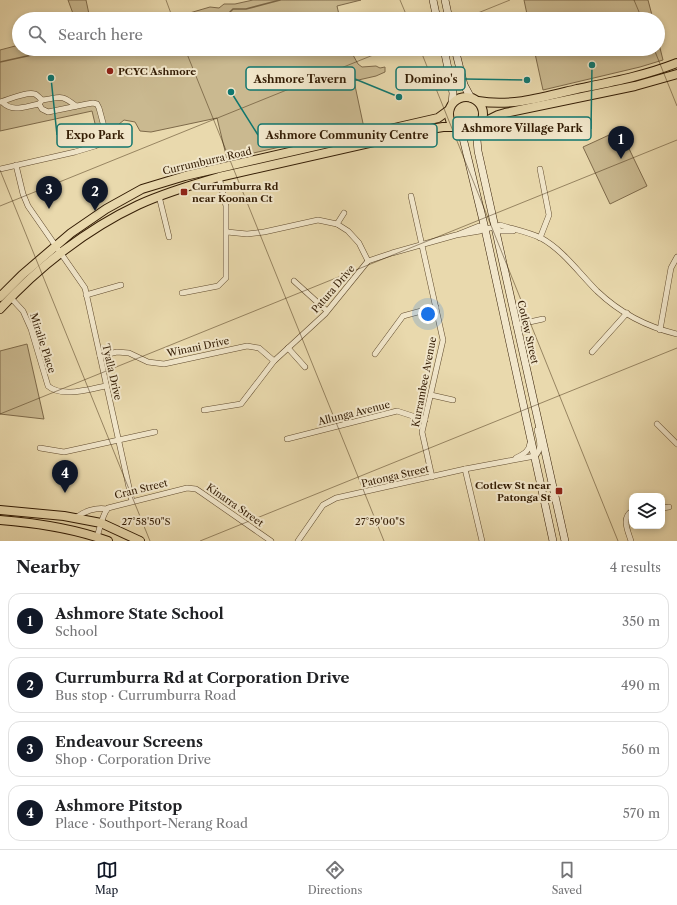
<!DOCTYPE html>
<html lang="en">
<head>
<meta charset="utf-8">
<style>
	body { margin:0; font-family:"Libre Caslon Text",serif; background:#f2f2f2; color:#202124 }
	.controls { position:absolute; right:12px; bottom:12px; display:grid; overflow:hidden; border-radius:8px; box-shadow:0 2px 6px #0003 }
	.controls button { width:36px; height:36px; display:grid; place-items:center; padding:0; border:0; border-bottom:1px solid #e0e0e0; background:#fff; color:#202124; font:20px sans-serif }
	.you { position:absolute; left:428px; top:314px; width:14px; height:14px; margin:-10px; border:3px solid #fff; border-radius:50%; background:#1a73e8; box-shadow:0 0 0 6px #1a73e833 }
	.badge { display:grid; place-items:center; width:26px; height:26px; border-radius:50%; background:#111827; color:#fff; font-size:13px; font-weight:700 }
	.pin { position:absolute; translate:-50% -33px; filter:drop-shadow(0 1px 2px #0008) }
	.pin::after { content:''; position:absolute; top:21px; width:14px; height:12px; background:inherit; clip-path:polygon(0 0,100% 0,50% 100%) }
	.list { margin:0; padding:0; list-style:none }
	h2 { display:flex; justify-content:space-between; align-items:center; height:52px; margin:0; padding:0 16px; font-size:17px }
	h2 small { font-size:13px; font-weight:400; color:#757577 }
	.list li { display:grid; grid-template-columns:26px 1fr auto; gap:12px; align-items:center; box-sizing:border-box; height:56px; margin:0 8px 8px; padding:0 8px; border:1px solid #e0e0e0; border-radius:12px }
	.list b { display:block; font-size:15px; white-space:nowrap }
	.list p { margin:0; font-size:13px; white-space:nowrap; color:#757577 }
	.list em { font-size:13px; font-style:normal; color:#757577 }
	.icon { flex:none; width:22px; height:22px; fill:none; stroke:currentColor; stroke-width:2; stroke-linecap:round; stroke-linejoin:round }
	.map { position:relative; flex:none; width:677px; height:541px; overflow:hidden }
	.search { position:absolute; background:#fff; box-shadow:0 2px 6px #0003; left:12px; right:12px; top:12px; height:44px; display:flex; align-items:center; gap:10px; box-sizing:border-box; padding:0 14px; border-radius:22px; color:#757577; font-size:15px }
	.sheet { height:308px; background:#fff }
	nav { display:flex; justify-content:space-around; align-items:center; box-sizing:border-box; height:56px; border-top:1px solid #e0e0e0; background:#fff; font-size:11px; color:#757577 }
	nav a { display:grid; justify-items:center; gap:2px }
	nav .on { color:#111827 }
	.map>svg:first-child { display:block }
</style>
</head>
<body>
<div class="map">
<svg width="677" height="541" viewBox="0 0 677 541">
	<rect width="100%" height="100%" fill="#e9d9ad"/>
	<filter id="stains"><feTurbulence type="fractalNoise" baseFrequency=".005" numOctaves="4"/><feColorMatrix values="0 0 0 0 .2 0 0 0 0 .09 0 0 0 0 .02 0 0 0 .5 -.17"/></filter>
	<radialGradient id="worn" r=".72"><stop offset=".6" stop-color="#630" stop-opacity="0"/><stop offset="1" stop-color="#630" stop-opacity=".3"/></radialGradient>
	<g fill="#cab990" stroke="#7e6a4a">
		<path d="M68,0h18l4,19h-15z"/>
		<path d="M253,0h108l-24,6 3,13h-171l41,-12 9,1 5,-4h11z"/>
		<path d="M524,0h124l5,19h-125z"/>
		<path d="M658,40l5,20 -23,7 -97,23 -9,-41h124z"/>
		<path d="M19,45v4h328l1,5 5,1 5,9 4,3 14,-1 4,2 5,-1v5l-9,4 -22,5 10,47 -137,31 -10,-41 -66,14 -11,-1 -5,-9 -11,-2 -11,9 -15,7 -6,-25 -92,20v-81z"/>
		<path d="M620,130l27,56 -37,18 -27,-57z"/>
		<path d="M27,344l17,75 -44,-5v-63z"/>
	</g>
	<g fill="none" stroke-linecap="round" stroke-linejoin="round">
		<g stroke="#7b6747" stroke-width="1.5">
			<path d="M198,19l10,-1 9,-4 12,-1 4,-4h13l34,-9"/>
			<path d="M0,62l59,-13"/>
		</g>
		<defs>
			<g id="minor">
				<path d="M42,100c18,-2 18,-7 34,6"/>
				<path d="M0,102c8,-2 27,-11 35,-8 2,1 5,4 7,6l-3,4c-13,2 -26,9 -37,-2"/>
				<path d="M39,104l3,5 6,3 39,-8 6,-1 4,1 2,4 7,26 3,5"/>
				<path d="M16,165l7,29 5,12 57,82 47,213"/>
				<path d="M0,169l75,-17 20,-6 33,-16"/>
				<path d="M159,196l10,41"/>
				<path d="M411,196l32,144 -21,92 10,45"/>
				<path d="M337,224l7,-11"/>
				<path d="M495,227l5,4h13"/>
				<path d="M227,232l20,2 17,-2 54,-12 19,4 11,7 11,12 9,18"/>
				<path d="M459,234l20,-8 6,3"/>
				<path d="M540,238l9,-23 -9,-46"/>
				<path d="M294,281l33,30"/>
				<path d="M182,293l36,-7 8,-8v-72l-7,-29"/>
				<path d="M86,295l35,-10"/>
				<path d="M11,298l12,13 8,18 17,57c14,12 41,3 58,0"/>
				<path d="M516,325l27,-6"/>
				<path d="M660,330l11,-62 6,-11"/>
				<path d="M288,348l17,19"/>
				<path d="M592,352l35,-39"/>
				<path d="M375,354l28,-38 33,-9"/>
				<path d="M100,356l17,-4 12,1 19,9 16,2 83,-18 12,2 15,13"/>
				<path d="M431,395l22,5"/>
				<path d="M204,410l37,-6 33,-43 51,-47 43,-53 24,-8 64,-18 24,-4 5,-2 10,-2 5,-2c13,4 28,7 41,13 22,12 38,35 56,53 22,21 50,36 80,43"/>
				<path d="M657,424l20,20"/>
				<path d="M287,439l110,-28 28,9"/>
				<path d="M40,448l24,4 91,-20"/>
				<path d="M516,458c7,-4 13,-6 14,-15"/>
				<path d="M465,469l17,72"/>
				<path d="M662,508l7,-1"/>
				<path d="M76,518c8,-7 20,-11 31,-9"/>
				<path d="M97,537c3,-9 5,-22 11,-29l79,-20 9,1 6,4 69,48"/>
				<path d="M298,541l25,-36 13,-7 129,-29 70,-13c8,-7 4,-17 2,-26"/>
				<path d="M631,541c-3,-10 -10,-23 1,-30"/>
			</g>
			<g id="secondary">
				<path d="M433,0l4,19"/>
				<path d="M445,0l4,19"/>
				<path d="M444,49l9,44 -1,11"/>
				<path d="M455,49l9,36 7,13"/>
				<path d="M478,127l-1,13 1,11 87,390"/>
				<path d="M458,130l5,8 22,91 68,312"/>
			</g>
			<g id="primary">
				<circle cx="466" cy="114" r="17"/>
				<path d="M478,101c33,6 66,-4 99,-12 34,-7 67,-13 100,-26"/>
				<path d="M480,124l18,-9 7,-2 130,-27 42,-12"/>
				<path d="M0,297l22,-22 49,-42 35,-24 36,-20 43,-13 253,-58 11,-8"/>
				<path d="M0,309c38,-42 87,-80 138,-104 26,-12 53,-20 81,-28l212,-48 12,-2h11"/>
				<path d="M0,510l64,6 37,7 39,18"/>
				<path d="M0,520c37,3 73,8 108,21"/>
			</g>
		</defs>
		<use href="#minor" stroke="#604b2e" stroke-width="6"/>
		<use href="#secondary" stroke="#331c04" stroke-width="8"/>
		<use href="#primary" stroke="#331c04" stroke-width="10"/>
		<use href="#minor" stroke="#f1e6ca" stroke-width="5"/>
		<use href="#secondary" stroke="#f1e6ca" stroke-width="7"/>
		<use href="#primary" stroke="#e9d9ad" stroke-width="8"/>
	</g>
	<path fill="none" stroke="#331c04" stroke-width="1" stroke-opacity="0.45" d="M166,0l7,19M400,0l8,19M634,0l8,19M463,19l47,-19M185,49l199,492M420,49l198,492M654,49l23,57M0,170l150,371M0,206l388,-157M0,414l677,-274M200,541l477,-193"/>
	<g fill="#8f2418" stroke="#f1e6ca" stroke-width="1.5">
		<circle cx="110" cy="71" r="4"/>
		<rect x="180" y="188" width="8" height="8" rx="2"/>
		<rect x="555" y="487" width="8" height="8" rx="2"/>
	</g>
	<g text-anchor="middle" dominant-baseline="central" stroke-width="4" stroke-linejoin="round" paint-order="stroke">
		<g font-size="10" font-weight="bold" fill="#331c04" stroke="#f1e6ca" text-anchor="start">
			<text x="118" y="71">PCYC Ashmore</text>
			<text x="192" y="186">Currumburra Rd<tspan x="192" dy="12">near Koonan Ct</tspan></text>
			<text x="551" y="485" text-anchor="end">Cotlew St near<tspan x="551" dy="12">Patonga St</tspan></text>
		</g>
		<g font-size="10" fill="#331c04" stroke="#f1e6ca">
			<text transform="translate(207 161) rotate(-13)">Currumburra Road</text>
			<text transform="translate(333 289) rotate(-49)">Patura Drive</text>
			<text transform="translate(528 332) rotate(77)">Cotlew Street</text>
			<text transform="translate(43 343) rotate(72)">Miralie Place</text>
			<text transform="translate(198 347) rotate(-12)">Winani Drive</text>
			<text transform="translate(112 372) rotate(77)">Tyalla Drive</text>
			<text transform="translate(424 382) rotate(-79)">Kurrambee Avenue</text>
			<text transform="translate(354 413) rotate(-14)">Allunga Avenue</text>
			<text transform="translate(395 476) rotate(-13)">Patonga Street</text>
			<text transform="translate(141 489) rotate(-14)">Cran Street</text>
			<text transform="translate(235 505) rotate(35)">Kinarra Street</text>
		</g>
	</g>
	<g font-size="10" text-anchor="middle" fill="#331c04" stroke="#f1e6ca" stroke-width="4" stroke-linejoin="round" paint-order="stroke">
		<text x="146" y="525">27°58'50"S</text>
		<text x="380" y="525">27°59'00"S</text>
	</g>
	<path fill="none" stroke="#0f766e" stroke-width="1.5" d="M527 80L465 79M399 97L355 79M592 65L591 129M51 78L57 135M231 92L258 135"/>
	<g fill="#0f766e" stroke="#f1e6ca" stroke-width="1.5">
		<circle cx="527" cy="80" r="4"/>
		<circle cx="399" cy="97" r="4"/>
		<circle cx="592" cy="65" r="4"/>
		<circle cx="51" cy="78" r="4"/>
		<circle cx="231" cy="92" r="4"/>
	</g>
	<g fill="#f1e6ca" stroke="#0f766e" stroke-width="1.5">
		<rect x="396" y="67" width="69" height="23" rx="4"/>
		<rect x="246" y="67" width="109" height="23" rx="4"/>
		<rect x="453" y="117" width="138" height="23" rx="4"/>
		<rect x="57" y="124" width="75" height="23" rx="4"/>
		<rect x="258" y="124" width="179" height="23" rx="4"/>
	</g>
	<g font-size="11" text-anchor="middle" font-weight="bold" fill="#331c04">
		<text x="431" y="83">Domino's</text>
		<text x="300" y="83">Ashmore Tavern</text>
		<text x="522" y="132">Ashmore Village Park</text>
		<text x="95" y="139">Expo Park</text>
		<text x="347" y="139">Ashmore Community Centre</text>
	</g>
	<rect width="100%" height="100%" filter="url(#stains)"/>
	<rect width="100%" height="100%" fill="url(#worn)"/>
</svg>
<div class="controls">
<button><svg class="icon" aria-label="layers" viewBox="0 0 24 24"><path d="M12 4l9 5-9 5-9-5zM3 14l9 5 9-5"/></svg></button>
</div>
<div class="you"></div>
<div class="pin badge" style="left:621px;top:159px">1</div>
<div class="pin badge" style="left:95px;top:211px">2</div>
<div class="pin badge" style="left:49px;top:209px">3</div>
<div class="pin badge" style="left:65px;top:493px">4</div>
<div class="search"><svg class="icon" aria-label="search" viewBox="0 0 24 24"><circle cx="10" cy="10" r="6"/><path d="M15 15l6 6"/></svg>Search here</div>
</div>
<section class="sheet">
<h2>Nearby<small>4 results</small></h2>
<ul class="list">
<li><span class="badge">1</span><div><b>Ashmore State School</b><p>School</p></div><em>350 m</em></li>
<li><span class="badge">2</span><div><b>Currumburra Rd at Corporation Drive</b><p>Bus stop · Currumburra Road</p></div><em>490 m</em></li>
<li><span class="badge">3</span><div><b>Endeavour Screens</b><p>Shop · Corporation Drive</p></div><em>560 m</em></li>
<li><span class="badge">4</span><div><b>Ashmore Pitstop</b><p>Place · Southport-Nerang Road</p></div><em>570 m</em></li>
</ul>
</section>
<nav>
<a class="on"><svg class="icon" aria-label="map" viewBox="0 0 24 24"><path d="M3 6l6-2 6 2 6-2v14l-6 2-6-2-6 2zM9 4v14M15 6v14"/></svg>Map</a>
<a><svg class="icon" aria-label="directions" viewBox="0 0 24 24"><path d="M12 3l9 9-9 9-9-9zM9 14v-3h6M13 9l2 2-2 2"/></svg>Directions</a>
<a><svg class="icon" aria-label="saved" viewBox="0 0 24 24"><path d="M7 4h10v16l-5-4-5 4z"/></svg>Saved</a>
</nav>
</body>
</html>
